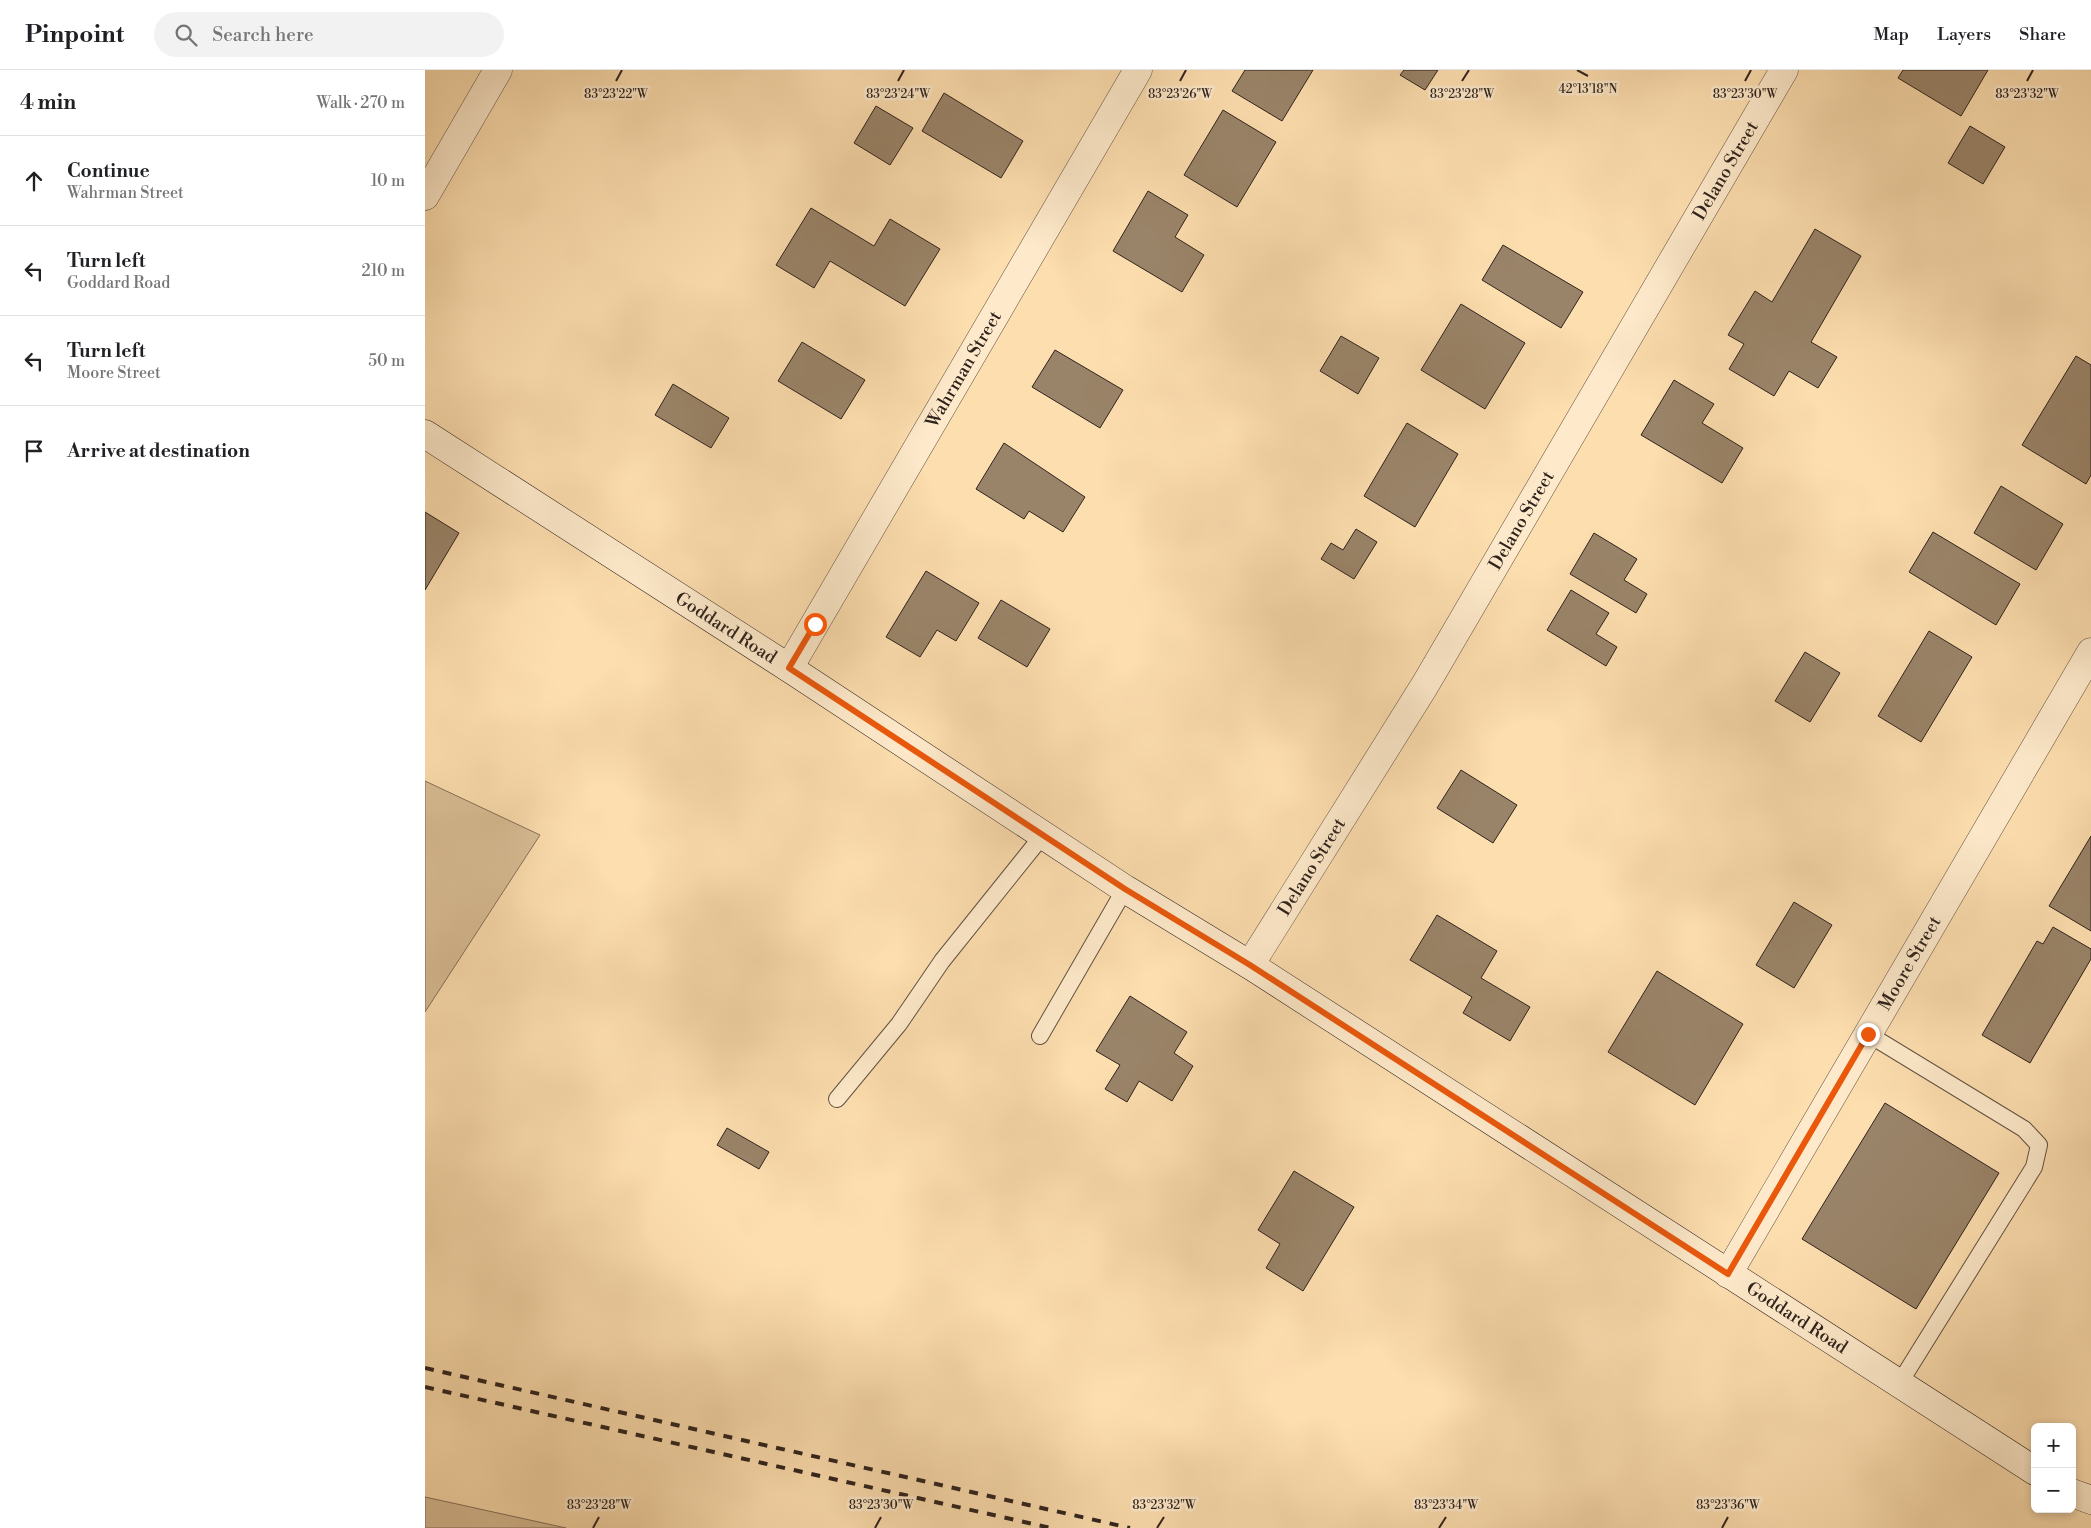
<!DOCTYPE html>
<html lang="en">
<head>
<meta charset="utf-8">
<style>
	body { margin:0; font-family:"Libre Bodoni",serif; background:#f2f2f2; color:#202124 }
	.controls { position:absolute; right:15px; bottom:15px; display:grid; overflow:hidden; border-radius:8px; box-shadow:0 2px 8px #0003 }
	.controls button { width:45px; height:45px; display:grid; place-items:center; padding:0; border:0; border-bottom:1px solid #e0e0e0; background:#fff; color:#202124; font:25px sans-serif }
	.stop { position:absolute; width:15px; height:15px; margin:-11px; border:4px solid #ea580c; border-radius:50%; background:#fff }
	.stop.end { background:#ea580c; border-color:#fff; box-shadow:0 1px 5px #0008 }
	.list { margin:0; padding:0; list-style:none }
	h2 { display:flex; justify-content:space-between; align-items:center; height:65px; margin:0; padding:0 20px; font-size:21px }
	h2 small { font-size:16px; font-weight:400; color:#757577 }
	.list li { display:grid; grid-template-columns:32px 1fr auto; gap:15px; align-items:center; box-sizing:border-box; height:90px; padding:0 20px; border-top:1px solid #e0e0e0 }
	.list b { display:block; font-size:19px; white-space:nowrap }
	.list p { margin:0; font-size:16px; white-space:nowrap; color:#757577 }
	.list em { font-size:16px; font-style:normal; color:#757577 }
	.icon { flex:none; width:28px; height:28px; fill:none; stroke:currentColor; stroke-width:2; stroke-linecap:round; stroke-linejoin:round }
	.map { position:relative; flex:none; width:1666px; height:1458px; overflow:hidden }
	header { display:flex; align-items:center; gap:30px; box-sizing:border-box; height:70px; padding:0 25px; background:#fff; border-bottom:1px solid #e0e0e0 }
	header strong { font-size:24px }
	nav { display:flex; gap:28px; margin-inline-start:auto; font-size:18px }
	.search { width:350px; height:45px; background:#f2f2f2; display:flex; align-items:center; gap:12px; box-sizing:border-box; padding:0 18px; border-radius:28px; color:#757577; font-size:19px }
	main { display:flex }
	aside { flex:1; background:#fff }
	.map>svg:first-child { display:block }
</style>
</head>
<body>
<header>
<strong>Pinpoint</strong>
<div class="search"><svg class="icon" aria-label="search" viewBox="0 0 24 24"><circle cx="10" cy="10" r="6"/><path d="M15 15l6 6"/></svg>Search here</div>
<nav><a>Map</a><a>Layers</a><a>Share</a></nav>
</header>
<main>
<aside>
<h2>4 min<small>Walk · 270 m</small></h2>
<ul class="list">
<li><svg class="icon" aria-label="ahead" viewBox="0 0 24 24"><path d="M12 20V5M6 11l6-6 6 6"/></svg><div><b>Continue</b><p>Wahrman Street</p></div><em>10 m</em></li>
<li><svg class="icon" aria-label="left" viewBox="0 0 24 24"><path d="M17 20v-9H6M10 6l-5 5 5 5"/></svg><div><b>Turn left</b><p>Goddard Road</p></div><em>210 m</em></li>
<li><svg class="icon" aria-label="left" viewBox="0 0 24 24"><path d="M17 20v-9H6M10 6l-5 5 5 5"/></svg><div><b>Turn left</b><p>Moore Street</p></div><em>50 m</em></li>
<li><svg class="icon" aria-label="arrive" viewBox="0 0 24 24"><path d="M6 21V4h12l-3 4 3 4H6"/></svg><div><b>Arrive at destination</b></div></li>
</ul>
</aside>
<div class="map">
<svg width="1666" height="1458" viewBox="0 0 1666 1458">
	<rect width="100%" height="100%" fill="#fddeaf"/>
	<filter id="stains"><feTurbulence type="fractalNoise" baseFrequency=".004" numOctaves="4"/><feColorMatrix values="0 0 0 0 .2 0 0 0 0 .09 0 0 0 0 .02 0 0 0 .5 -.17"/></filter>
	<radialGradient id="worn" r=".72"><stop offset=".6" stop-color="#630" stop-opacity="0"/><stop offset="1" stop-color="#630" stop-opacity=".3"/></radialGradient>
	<g fill="#dabe96" stroke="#84705a">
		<path d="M0,711l115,54 -115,177z"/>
		<path d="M0,1427l141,31h-141z"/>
	</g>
	<g fill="#9a8469" stroke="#2f231e">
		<path d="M820,0h68l-31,51 -50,-30z"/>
		<path d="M979,0h34l-13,20 -25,-15z"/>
		<path d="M1478,0h85l-27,46 -63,-38z"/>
		<path d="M519,23l79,48 -22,37 -79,-47z"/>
		<path d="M451,36l37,22 -23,37 -36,-22z"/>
		<path d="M798,40l53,32 -39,65 -53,-32z"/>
		<path d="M1545,56l35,21 -22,37 -35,-21z"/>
		<path d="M723,121l40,24 -13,22 29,18 -22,37 -69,-41z"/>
		<path d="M386,138l63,38 16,-27 50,30 -35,57 -75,-45 -16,27 -38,-23z"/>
		<path d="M1390,159l46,27 -50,86 26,15 -19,31 -29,-17 -15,25 -45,-27 15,-25 -16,-9 27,-44 17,11z"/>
		<path d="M1078,175l80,47 -22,36 -79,-48z"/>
		<path d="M1036,234l64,39 -40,66 -64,-39z"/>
		<path d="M916,266l38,22 -21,36 -38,-23z"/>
		<path d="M377,272l63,38 -24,39 -63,-38z"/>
		<path d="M630,280l68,40 -23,38 -68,-41z"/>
		<path d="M1651,286l15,9v110l-5,9 -64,-39z"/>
		<path d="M1249,310l40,24 -12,19 41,25 -21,35 -81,-48z"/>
		<path d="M248,314l56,34 -18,30 -56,-33z"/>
		<path d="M982,353l51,31 -43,73 -51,-31z"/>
		<path d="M579,373l81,54 -22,35 -34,-21 -5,8 -48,-30z"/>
		<path d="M1576,416l62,38 -27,46 -62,-37z"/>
		<path d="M0,442l34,21 -34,57z"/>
		<path d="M931,459l21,13 -23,37 -33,-20 10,-16 12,7z"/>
		<path d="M1508,462l87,52 -24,41 -87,-53z"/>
		<path d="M1169,463l43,26 -13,21 23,14 -11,19 -66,-39z"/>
		<path d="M501,501l53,32 -23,38 -19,-11 -17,27 -34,-20z"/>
		<path d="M1146,520l38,23 -13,21 21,13 -11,19 -59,-36z"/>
		<path d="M576,530l49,29 -23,38 -49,-29z"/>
		<path d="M1504,561l43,26 -51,85 -43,-26z"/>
		<path d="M1380,582l35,21 -30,49 -35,-21z"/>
		<path d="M1036,700l56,35 -24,38 -56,-35z"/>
		<path d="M1666,766v95l-42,-25z"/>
		<path d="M1369,832l38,23 -38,63 -38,-23z"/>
		<path d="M1012,845l60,36 -16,27 49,29 -20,34 -47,-28 9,-16 -62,-37z"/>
		<path d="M1628,857l38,22v10l-61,104 -48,-28 55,-94 6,3z"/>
		<path d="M1232,901l86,53 -48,81 -87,-53z"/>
		<path d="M705,926l57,36 -13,21 19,13 -21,35 -33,-20 -12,21 -22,-13 15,-24 -24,-14z"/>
		<path d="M1460,1033l114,70 -83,136 -114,-70z"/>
		<path d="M302,1058l42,24 -10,17 -42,-24z"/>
		<path d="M869,1101l60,36 -51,84 -37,-23 14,-24 -22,-14z"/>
	</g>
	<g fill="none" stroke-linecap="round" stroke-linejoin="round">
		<defs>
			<g id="lane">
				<path d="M1443,964l156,95 15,16 -5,22 -135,217"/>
				<path d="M615,966l85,-147"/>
				<path d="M412,1029l62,-75 43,-63 101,-126"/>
			</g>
			<g id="street">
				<path d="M0,126l73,-126"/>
				<path id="s1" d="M364,598l349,-598"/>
				<path id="s2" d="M825,895l175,-280 359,-615"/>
				<path id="s3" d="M1303,1204l363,-622"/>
			</g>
			<g id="secondary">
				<path id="s4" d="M0,364l364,234 336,221 125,76 785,506"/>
				<path d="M1647,1423l19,7"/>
			</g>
		</defs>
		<use href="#lane" stroke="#625242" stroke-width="18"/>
		<use href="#street" stroke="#625242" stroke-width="29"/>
		<use href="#secondary" stroke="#2f231e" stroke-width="29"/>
		<use href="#lane" stroke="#feeacb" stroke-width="16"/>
		<use href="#street" stroke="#feeacb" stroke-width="28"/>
		<use href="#secondary" stroke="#feeacb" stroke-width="28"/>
		<g stroke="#2f231e" stroke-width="4" stroke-dasharray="9 9" stroke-linecap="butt">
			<path d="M0,1298l705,160"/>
			<path d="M0,1317l626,141"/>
		</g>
	</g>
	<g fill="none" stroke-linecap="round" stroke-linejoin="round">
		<path stroke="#ea580c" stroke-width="6" d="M390,554l-26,44 336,221 125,76 478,309 140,-240"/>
	</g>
	<path fill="none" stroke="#2f231e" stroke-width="2" d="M1152,0l11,6M191,11l6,-11M473,11l6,-11M755,11l6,-11M1037,11l7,-11M1320,11l6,-11M1602,11l6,-11M168,1458l6,-11M450,1458l6,-11M732,1458l7,-11M1014,1458l7,-11M1297,1458l6,-11"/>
	<g text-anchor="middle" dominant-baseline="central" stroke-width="5" stroke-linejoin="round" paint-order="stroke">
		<g font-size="18" fill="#2f231e" stroke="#feeacb">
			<text stroke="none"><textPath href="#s2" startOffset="926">Delano Street</textPath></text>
			<text stroke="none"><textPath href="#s1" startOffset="346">Wahrman Street</textPath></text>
			<text stroke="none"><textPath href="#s2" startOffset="521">Delano Street</textPath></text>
			<text stroke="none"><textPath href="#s4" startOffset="358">Goddard Road</textPath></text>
			<text stroke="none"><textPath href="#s2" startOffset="116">Delano Street</textPath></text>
			<text stroke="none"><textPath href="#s3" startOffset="360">Moore Street</textPath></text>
			<text stroke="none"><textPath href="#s4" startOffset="1632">Goddard Road</textPath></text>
		</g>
	</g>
	<g font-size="12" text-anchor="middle" fill="#2f231e" stroke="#feeacb" stroke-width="5" stroke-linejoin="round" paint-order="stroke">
		<text x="1163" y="23">42°13'18"N</text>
		<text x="191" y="28">83°23'22"W</text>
		<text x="473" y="28">83°23'24"W</text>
		<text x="755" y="28">83°23'26"W</text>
		<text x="1037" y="28">83°23'28"W</text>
		<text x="1320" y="28">83°23'30"W</text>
		<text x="1602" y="28">83°23'32"W</text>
		<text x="174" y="1439">83°23'28"W</text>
		<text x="456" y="1439">83°23'30"W</text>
		<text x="739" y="1439">83°23'32"W</text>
		<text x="1021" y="1439">83°23'34"W</text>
		<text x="1303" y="1439">83°23'36"W</text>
	</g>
	<rect width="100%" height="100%" filter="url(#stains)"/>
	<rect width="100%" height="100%" fill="url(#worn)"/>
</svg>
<div class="controls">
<button>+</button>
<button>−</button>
</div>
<div class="stop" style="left:390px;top:554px"></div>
<div class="stop end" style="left:1443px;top:964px"></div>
</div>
</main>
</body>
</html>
